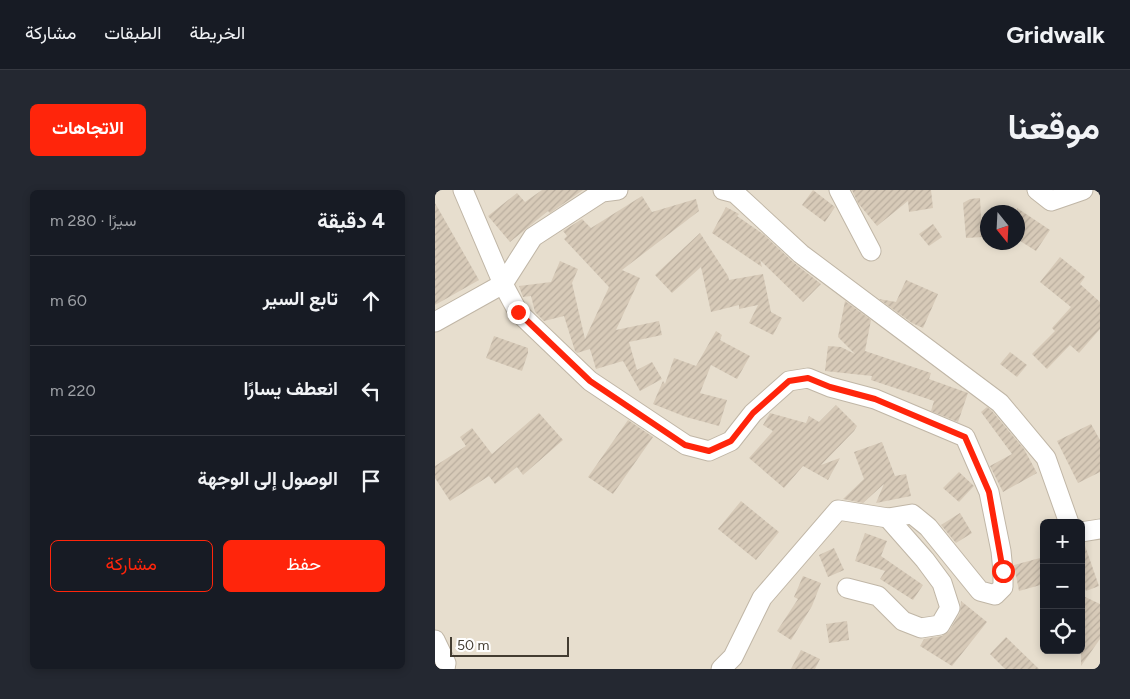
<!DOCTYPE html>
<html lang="ar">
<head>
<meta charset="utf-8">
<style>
	body { margin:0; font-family:Figtree,Vazirmatn,sans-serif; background:#242831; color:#f1f3f6; direction:rtl }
	.controls { position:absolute; right:15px; bottom:15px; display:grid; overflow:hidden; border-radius:8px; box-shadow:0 2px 8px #0003 }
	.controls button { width:45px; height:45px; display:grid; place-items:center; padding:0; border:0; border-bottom:1px solid #363941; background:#171b24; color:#f1f3f6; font:25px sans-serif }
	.compass { position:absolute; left:545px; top:15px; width:45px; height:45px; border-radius:50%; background:#171b24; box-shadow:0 2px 8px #0003; rotate:162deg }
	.scale { position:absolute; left:15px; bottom:12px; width:119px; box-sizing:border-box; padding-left:5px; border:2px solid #433c31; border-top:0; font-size:14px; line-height:18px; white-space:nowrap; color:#433c31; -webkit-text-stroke:4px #fff; paint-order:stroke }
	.stop { position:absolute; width:15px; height:15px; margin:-11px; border:4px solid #ff250b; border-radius:50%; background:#fff }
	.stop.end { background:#ff250b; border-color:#fff; box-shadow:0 1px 5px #0008 }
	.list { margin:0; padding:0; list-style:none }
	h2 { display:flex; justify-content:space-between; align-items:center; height:65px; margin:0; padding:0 20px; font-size:21px }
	h2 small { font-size:16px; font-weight:400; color:#9ea1a6 }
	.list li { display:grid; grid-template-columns:32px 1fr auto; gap:15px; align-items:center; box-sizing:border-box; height:90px; padding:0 20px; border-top:1px solid #363941 }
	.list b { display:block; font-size:19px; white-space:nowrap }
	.list em { font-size:16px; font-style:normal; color:#9ea1a6 }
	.actions { display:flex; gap:10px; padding:15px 20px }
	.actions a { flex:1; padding:11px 0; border:1px solid #ff250b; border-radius:8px; text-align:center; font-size:18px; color:#ff250b }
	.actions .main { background:#ff250b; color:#fff }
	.icon { flex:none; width:28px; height:28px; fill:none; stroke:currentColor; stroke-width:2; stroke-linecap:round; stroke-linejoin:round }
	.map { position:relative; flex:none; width:665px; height:479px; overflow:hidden; direction:ltr; border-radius:8px }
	header { display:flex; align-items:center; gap:30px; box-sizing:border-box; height:70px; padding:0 25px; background:#171b24; border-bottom:1px solid #363941 }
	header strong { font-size:24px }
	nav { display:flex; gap:28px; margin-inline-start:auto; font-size:18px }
	.intro { display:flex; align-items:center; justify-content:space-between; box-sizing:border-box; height:120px; padding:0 30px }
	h1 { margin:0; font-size:35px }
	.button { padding:12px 22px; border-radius:8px; background:#ff250b; color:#fff; font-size:18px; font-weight:700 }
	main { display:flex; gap:30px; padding:0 30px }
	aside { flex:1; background:#171b24; border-radius:8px; box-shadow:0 2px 8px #0003 }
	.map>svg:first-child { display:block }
</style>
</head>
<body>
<header>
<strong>Gridwalk</strong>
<nav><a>الخريطة</a><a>الطبقات</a><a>مشاركة</a></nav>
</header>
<div class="intro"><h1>موقعنا</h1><a class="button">الاتجاهات</a></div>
<main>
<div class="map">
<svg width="665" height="479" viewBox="0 0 665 479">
	<defs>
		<pattern id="building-hatch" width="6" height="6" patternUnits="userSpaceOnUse" patternTransform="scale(1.25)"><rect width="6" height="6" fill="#d7cab8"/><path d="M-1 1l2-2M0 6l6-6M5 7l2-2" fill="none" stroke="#baae9f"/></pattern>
	</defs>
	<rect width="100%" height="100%" fill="#f2ece1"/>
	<path fill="#e7dece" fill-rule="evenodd" d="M0,0h665v479h-665zM552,22h30v30h-30zM609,333h37v127h-37z"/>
	<g fill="url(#building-hatch)">
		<path d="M107,0h41l-33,23 -2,-2 -38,31 -22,-26 29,-23 8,9z"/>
		<path d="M378,0l22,17 -10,15 -23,-17z"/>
		<path d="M417,0h79l2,18 -24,4 -1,-11 -31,25 -19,-23z"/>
		<path d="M207,6l10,16 44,-13 3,12 -77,59 18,8 -24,52 43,-9 3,14 -33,7 8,28 15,-8 10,17 -22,12 -17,-30 -27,8 -6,-20 -13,4 -2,-2 -11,-35 -20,5 -9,-9 -4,-16 -8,1 -4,-11 32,-4 9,-21 18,8 -6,14 13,56 24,-52 -45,-48 3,-3 -4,-5 19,-12 9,9z"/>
		<path d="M545,8l2,39 -16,1 -3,-35 7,-4z"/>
		<path d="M0,13l44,77 -44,25z"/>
		<path d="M291,17l13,7 -2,2 26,18 30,28 28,22 -18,18 -43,-42 2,7 -50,-34z"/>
		<path d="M582,18l33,22 -14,21 -19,-12z"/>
		<path d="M498,34l9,13 -13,9 -10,-12z"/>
		<path d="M265,43l28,43 1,4 34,-6 8,38 11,6 -9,17 -24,-12 9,-18 -19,4v-4l-28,7 -10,-45 -29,26 -17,-18z"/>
		<path d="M625,67l25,20 -5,7 20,18v27l-21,24 -9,-8 -23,24 -15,-15 23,-23 -3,-3 19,-21 -31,-25z"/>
		<path d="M471,90l32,14 -15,34 -11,-5 -33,-24 17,3z"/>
		<path d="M410,111l26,19 -6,31 66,22 -2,6 39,14 -10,29 -27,-11 3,-10 -63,-21 1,-4 -47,-5 3,-25 13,1 14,7 -17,-17z"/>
		<path d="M281,141l6,4 -2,5 30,16 -13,23 -26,-14 -11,28 27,7 -8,26 -33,-9 -33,-13 10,-23 2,3 9,-26 22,8z"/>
		<path d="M59,146l34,12v5l-6,18 -36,-13z"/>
		<path d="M575,162l17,13 -10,12 -17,-13z"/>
		<path d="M401,215l21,21 -3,5 -33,34 19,-7 -12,22 -25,-14 -19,22 -35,-30 24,-27 -10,-6 7,-12 36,10 3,-7 10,6z"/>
		<path d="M552,217l5,4 32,38 13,24 -34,19 -13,-26 22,-12 -31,-42z"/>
		<path d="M104,223l24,27 -40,35 -6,-8 -22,17 -6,-8 -39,25 -15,-23v-12l31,-20 -6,-9 12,-9 20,26z"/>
		<path d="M193,230l25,17 -40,57 -25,-17z"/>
		<path d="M656,234l9,16v32l-22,11 -21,-42z"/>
		<path d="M447,252l13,34 11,-2 5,22 -35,7 8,-19 -21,19 -20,-4 21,-20 -10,-27z"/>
		<path d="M524,282l15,14 -15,16 -16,-14z"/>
		<path d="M306,311l38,31 -23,28 -38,-31z"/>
		<path d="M525,323l12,20 -16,10 -15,-18z"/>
		<path d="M430,343l22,8 -6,15 42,29 -10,15 -33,-21 5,-8 -30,-10z"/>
		<path d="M646,353h3l15,43 -13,5 -5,-14z"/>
		<path d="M399,358l10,22 -16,7 -9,-22z"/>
		<path d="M605,368l4,5v21l-25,7 -5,-26z"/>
		<path d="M368,386l18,7 -9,23 -21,34 -14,-9 21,-32 -4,-2z"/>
		<path d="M646,405l19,9v35l-19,27z"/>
		<path d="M526,411l26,21 -35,44 -32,-20 4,-7 18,-3 7,-5 11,-18z"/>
		<path d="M412,431l2,19 -20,3 -3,-19z"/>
		<path d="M571,447l33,32h-34l-15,-15z"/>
		<path d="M366,460l19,9 -5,10h-24z"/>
	</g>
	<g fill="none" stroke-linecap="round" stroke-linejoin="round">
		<defs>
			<g id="minor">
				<path d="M28,0l40,94 15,28 72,69 96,64 23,6 22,-10 22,-28 36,-32 19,-3 22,9 45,12 90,38 24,55 12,59 2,20v16l-8,8 -15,-4 -52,-64 -16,-13 -24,4 -50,-8 -76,88 -29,59 -12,12"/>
				<path d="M288,0l12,3 66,61 199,149 46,55 23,65"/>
				<path d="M404,0l32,61"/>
				<path d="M602,0l14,11 32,-11"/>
				<path d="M0,132l68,-38 30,-47 69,-45 16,-2"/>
				<path d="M646,342l19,-3"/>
				<path d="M412,398l31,8 25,25 18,7 19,-3 10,-17 -8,-25 -17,-23 -37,-42"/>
				<path d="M0,450l11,23 -1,6"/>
			</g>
		</defs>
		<use href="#minor" stroke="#c0b6a6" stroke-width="21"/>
		<use href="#minor" stroke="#fff" stroke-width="19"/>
	</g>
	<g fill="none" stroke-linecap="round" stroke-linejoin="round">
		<path stroke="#ff250b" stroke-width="6" d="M83,122l72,69 95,64 24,6 22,-10 22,-28 36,-32 19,-3 22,9 45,12 90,38 24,55 14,79"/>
	</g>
</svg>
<div class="controls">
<button>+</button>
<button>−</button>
<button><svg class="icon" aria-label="locate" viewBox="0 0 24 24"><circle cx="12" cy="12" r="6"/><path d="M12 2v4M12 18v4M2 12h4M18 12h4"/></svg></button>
</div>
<svg class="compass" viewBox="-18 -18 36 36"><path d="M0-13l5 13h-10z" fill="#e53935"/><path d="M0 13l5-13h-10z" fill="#9ea1a6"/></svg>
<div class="scale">50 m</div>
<div class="stop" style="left:568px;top:381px"></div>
<div class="stop end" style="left:83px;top:122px"></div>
</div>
<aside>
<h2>4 دقيقة<small>سيرًا · 280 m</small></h2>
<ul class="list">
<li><svg class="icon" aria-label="ahead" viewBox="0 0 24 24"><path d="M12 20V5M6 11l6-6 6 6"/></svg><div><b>تابع السير</b></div><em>60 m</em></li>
<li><svg class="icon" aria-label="left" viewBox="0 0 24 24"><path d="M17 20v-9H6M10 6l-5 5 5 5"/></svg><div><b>انعطف يسارًا</b></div><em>220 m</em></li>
<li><svg class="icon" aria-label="arrive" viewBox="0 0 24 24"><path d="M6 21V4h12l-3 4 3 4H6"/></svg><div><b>الوصول إلى الوجهة</b></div></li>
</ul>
<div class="actions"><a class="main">حفظ</a><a>مشاركة</a></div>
</aside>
</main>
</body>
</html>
